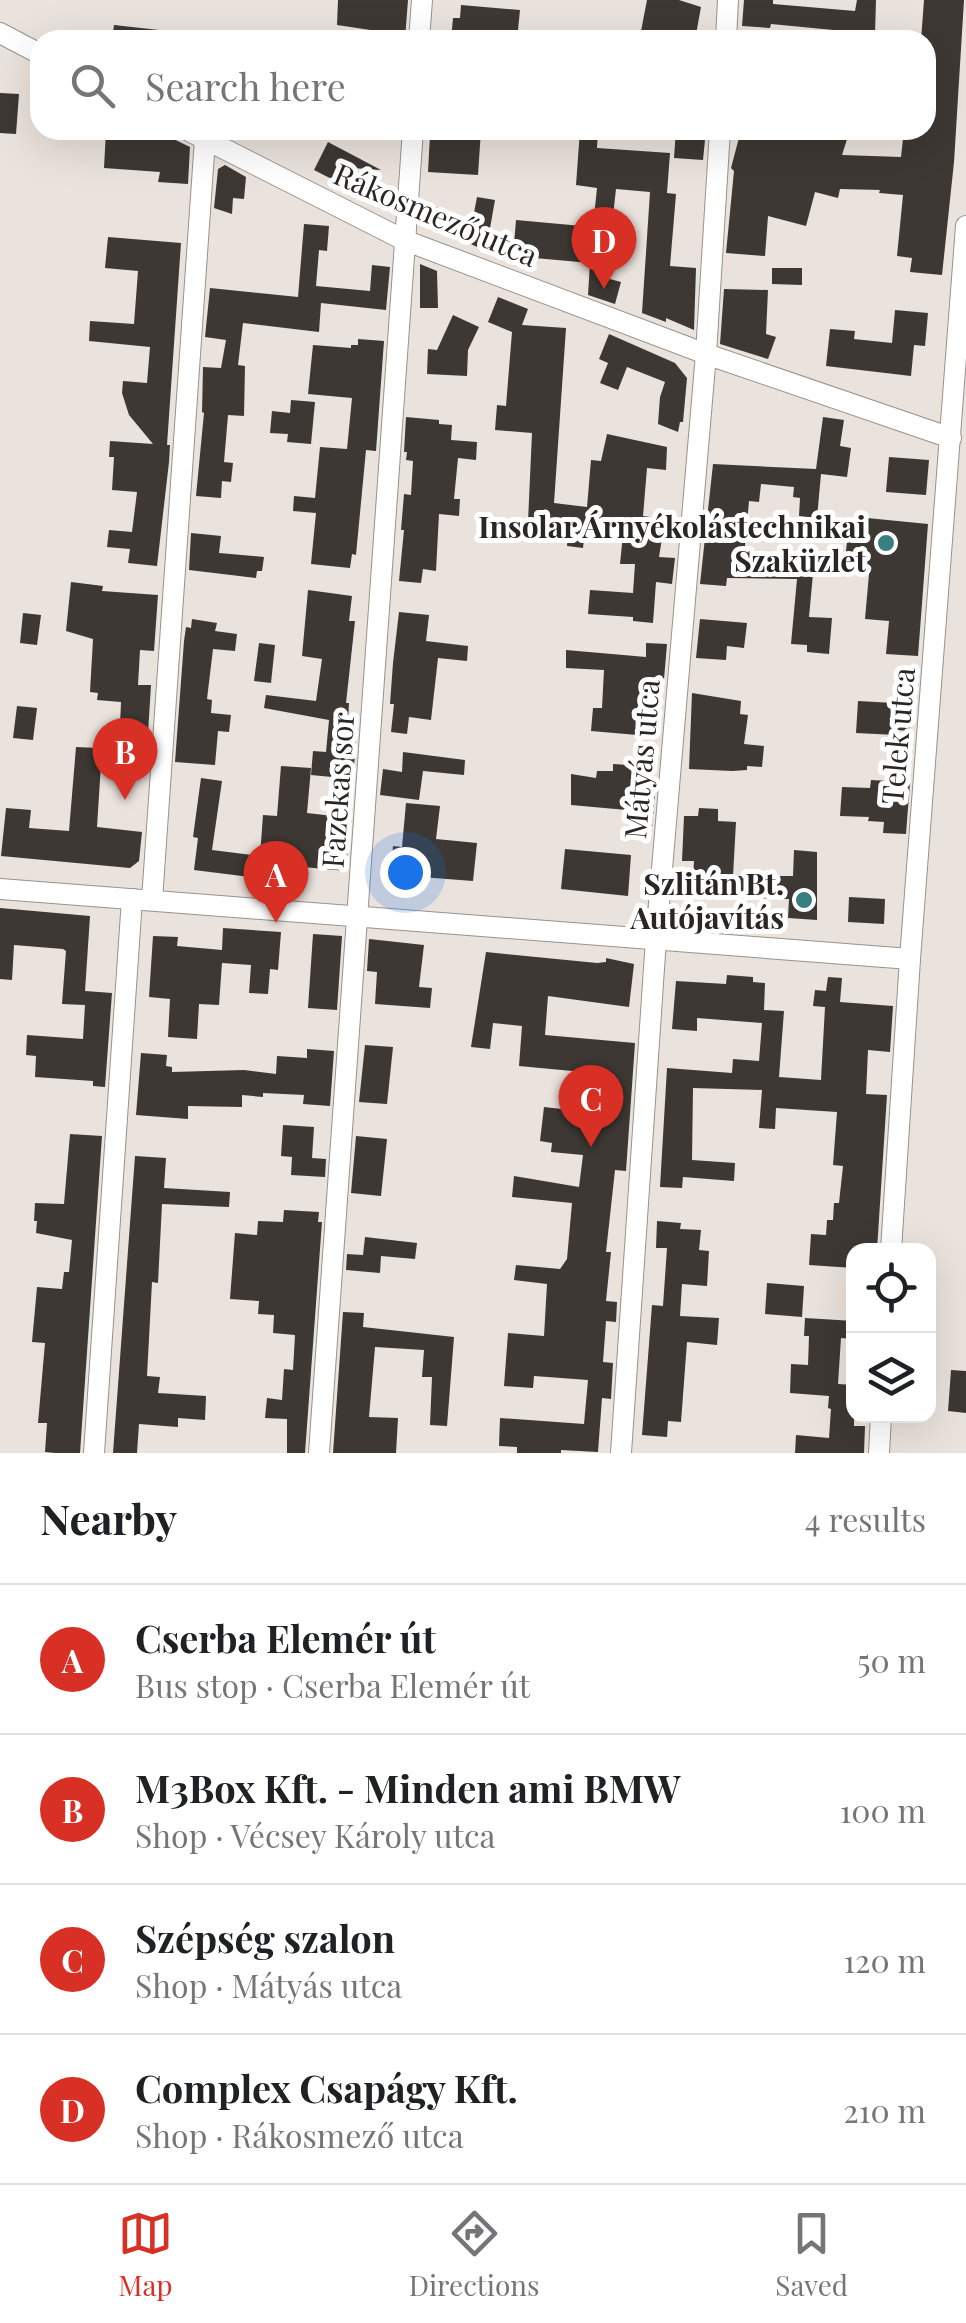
<!DOCTYPE html>
<html lang="en">
<head>
<meta charset="utf-8">
<style>
	body { margin:0; font-family:"Playfair Display",serif; background:#f2f2f2; color:#202124 }
	.controls { position:absolute; right:30px; bottom:30px; display:grid; overflow:hidden; border-radius:20px; box-shadow:0 10px 40px #0002 }
	.controls button { width:90px; height:90px; display:grid; place-items:center; padding:0; border:0; border-bottom:2px solid #e0e0e0; background:#fff; color:#202124; font:50px sans-serif }
	.you { position:absolute; left:405px; top:872px; width:35px; height:35px; margin:-25px; border:8px solid #fff; border-radius:50%; background:#1a73e8; box-shadow:0 0 0 15px #1a73e833 }
	.badge { display:grid; place-items:center; width:65px; height:65px; border-radius:50%; background:#d93025; color:#fff; font-size:32px; font-weight:700 }
	.pin { position:absolute; translate:-50% -82px; filter:drop-shadow(0 2px 5px #0008) }
	.pin::after { content:''; position:absolute; top:52px; width:35px; height:30px; background:inherit; clip-path:polygon(0 0,100% 0,50% 100%) }
	.list { margin:0; padding:0; list-style:none }
	h2 { display:flex; justify-content:space-between; align-items:center; height:130px; margin:0; padding:0 40px; font-size:42px }
	h2 small { font-size:32px; font-weight:400; color:#757577 }
	.list li { display:grid; grid-template-columns:65px 1fr auto; gap:30px; align-items:center; box-sizing:border-box; height:150px; padding:0 40px; border-top:2px solid #e0e0e0 }
	.list b { display:block; font-size:38px; white-space:nowrap }
	.list p { margin:0; font-size:32px; white-space:nowrap; color:#757577 }
	.list em { font-size:32px; font-style:normal; color:#757577 }
	.icon { flex:none; width:55px; height:55px; fill:none; stroke:currentColor; stroke-width:2; stroke-linecap:round; stroke-linejoin:round }
	.map { position:relative; flex:none; width:966px; height:1453px; overflow:hidden }
	.search { position:absolute; background:#fff; box-shadow:0 10px 40px #0002; left:30px; right:30px; top:30px; height:110px; display:flex; align-items:center; gap:25px; box-sizing:border-box; padding:0 35px; border-radius:30px; color:#757577; font-size:38px }
	.sheet { height:730px; background:#fff }
	nav { display:flex; justify-content:space-around; align-items:center; box-sizing:border-box; height:140px; border-top:2px solid #e0e0e0; background:#fff; font-size:28px; color:#757577 }
	nav a { display:grid; justify-items:center; gap:5px }
	nav .on { color:#d93025 }
	.map>svg:first-child { display:block }
</style>
</head>
<body>
<div class="map">
<svg width="966" height="1453" viewBox="0 0 966 1453">
	<rect width="100%" height="100%" fill="#eae2dc"/>
	<g fill="#3d3833">
		<path d="M338,0h70l-3,39 -28,-1v-7l-40,-6z"/>
		<path d="M647,0h32l22,7 -6,33 -54,-9z"/>
		<path d="M744,0h29v4l82,7 2,-11h19l-1,34 -104,-10 -1,4 -28,-2z"/>
		<path d="M924,0h40l-10,162 -12,113 -32,-3 2,-14 -15,-2 6,-61 -24,-2 1,-3 -40,-1 -2,9 -23,-6 -9,34 -38,-10 -3,40 -39,-3 8,-82 -3,-3 10,-38h109l-8,25 59,2 3,-27h22l6,-65 -6,-1v-24h-5z"/>
		<path d="M461,5l59,5 -3,30h-66l2,-22h7z"/>
		<path d="M114,25l45,5 -1,10h-46z"/>
		<path d="M0,93l19,1 -3,40 -16,-1z"/>
		<path d="M106,130h49l35,17 -2,37 -30,-2 2,-10 -56,-4z"/>
		<path d="M438,130h43l-3,45 -50,-3 2,-37 8,1z"/>
		<path d="M580,130h18l-1,18 73,5 -3,40 9,1 -6,72 26,2 -2,62 -28,-12v4l-24,-9 8,-121 -34,-3 -10,89 15,4 -6,22 -27,-9 2,-32 -77,-7 3,-36 77,7 4,-39 -21,-3z"/>
		<path d="M676,130h30l-3,30 -29,-2z"/>
		<path d="M328,142l53,28 -29,-2 23,11 -8,18 -53,-27z"/>
		<path d="M225,165l21,12 -2,22 -11,-1 -1,16 -18,-6 4,-39z"/>
		<path d="M477,197l18,3 -9,51 -61,-28v-21l32,15 16,1z"/>
		<path d="M304,224l25,2 -2,25 -8,-1 -3,36 54,5 2,-26 18,2 -4,43 -65,-7 -2,29 -76,-9 -5,42 7,1 -1,50 -16,-1 -4,47 9,1 -2,19 -9,-1 -1,17 -25,-2 8,-83 -2,-1 1,-45 18,1 5,-28 -21,-3 5,-49 88,9z"/>
		<path d="M108,237l73,6 -14,202h3l-1,17 -12,104 -29,-3 2,-14 -23,-2 2,-17 23,2 5,-40 -25,-2 2,-33h-5l1,-16 43,3 -24,-29 -7,-22 1,-12 24,2 3,-36 -61,-6 1,-20 44,3 4,-53 -33,-3z"/>
		<path d="M420,264l17,7 1,37h-18z"/>
		<path d="M772,268h30v17l-30,-1z"/>
		<path d="M724,289l44,1 -2,44 10,3 -8,22 -48,-15z"/>
		<path d="M498,297l30,12 -6,16 44,3 -12,175 33,4 4,-47 10,1 6,-27 60,13 -1,23 -19,-2 -4,48 22,3 -6,38 16,1 -3,26 -16,-2 -3,41 -20,-2v-4l-45,-3 2,-24 43,3 2,-29h-15l3,-29 -38,-5 -2,18 -16,-2 2,-22 -41,-2 4,-89 -37,-3 2,-25 9,1 6,-74 -24,-10z"/>
		<path d="M895,310l33,3 -3,33 -11,-1 -3,31 -85,-10 4,-37 25,2 -1,8 38,4z"/>
		<path d="M453,315l26,12 -11,23 -1,26 -40,-2 1,-25 9,1z"/>
		<path d="M609,334l66,29 12,15 -4,44h-3l-2,10 -20,-8 2,-27 5,-15 -38,-15 -9,23 -18,-7 8,-20 -9,-4z"/>
		<path d="M358,339l26,2 -8,110 -10,-1 -10,105 -4,-1 -2,14 -39,-4 5,-51 -23,-2 1,-15 21,2 5,-51 27,2 5,-51 -44,-4 5,-49 38,3v-3h7z"/>
		<path d="M291,400l24,2 -4,42 -24,-2 1,-8 -18,-1 2,-22 18,2z"/>
		<path d="M406,417l33,3v4l13,1 -1,15 26,2 -1,18 -18,-2 -4,41h6l-1,17 -20,-2 -3,57 -13,-2 -2,14 -22,-2 5,-51h-3l3,-36 7,1 2,-34 -7,-1 1,-8h-3z"/>
		<path d="M823,417l21,3 -4,26 11,2 -4,29 -26,-3 -4,44 -18,-2 1,-18 -7,-1 1,-10 -33,-3 -2,18 -10,-1 -5,56 70,6 -5,54 23,1 -3,36 -22,-2v-7l-16,-1 6,-65 -70,-1 -1,8 -26,-2 13,-120 103,5z"/>
		<path d="M889,457l40,3 -3,35 -40,-3z"/>
		<path d="M857,517l71,7 -10,132 -32,-2 3,-33 -24,-2 4,-45 -8,-1 1,-11 -17,-2 4,-36 7,1z"/>
		<path d="M191,533l30,3 -2,17 45,4 -2,14h-5l-1,7 -67,-8z"/>
		<path d="M71,582l32,4 -1,5 56,4 -4,56 -14,-1 -2,35h13l-5,81 -45,-2 -4,63 45,5 -3,29 -9,7 -129,-12 5,-48 25,2 -2,18 40,3 7,-84 43,2 2,-47 -24,-2 1,-7 -8,-1 3,-53 -27,-8z"/>
		<path d="M308,590l44,6 -3,25h6l-9,82h3l-2,38 9,1 -3,37 -42,-4 2,-24 13,1 3,-32 -65,-12 2,-13 50,6 6,-42 -20,-3z"/>
		<path d="M399,612l30,3 -3,26 42,5 -1,15 -29,-3 -7,62 -22,-3 -2,17 -16,-2 3,-28h-4l3,-41z"/>
		<path d="M23,613l18,2 -4,30 -17,-2z"/>
		<path d="M192,619l25,4 -2,8 22,3 -2,17 -22,-2 -6,50 5,1 -1,13 20,2 -2,17 -11,-1 -3,34 -40,-3 9,-121 2,-14 5,1z"/>
		<path d="M700,619l47,4 -3,25 -17,-2 -1,14 -30,-2z"/>
		<path d="M259,643l16,2 -4,38 -17,-2z"/>
		<path d="M646,643l21,1 -4,47h-10l-4,45 -58,-5 2,-23h9l2,-38 -38,-2v-18l80,7z"/>
		<path d="M692,693l49,8 -1,13 8,1 -4,29 20,2 -2,21 -15,-1v4l-15,1 -43,-2z"/>
		<path d="M858,701l54,3 -2,27 -13,-1 -1,5 -40,-2z"/>
		<path d="M17,706l20,2 -4,32 -20,-2z"/>
		<path d="M403,752l62,8 -1,15 -41,-4 -4,29 -39,-5 3,-26 19,3z"/>
		<path d="M613,764l32,2 -2,25h12l-3,36 -15,-1 1,-15 -67,-6v-31l25,4 1,-7h16z"/>
		<path d="M281,766l30,2 -4,45 43,5 -4,53 -53,-5 -2,16 -97,-12 4,-32 -5,-1 8,-59 21,3 -10,69 48,6 3,-41 14,1z"/>
		<path d="M871,780l39,2 -4,52 -23,-1 1,-11 -16,-1 1,-4 -29,-1 2,-29 28,1z"/>
		<path d="M406,803l34,3 -4,33 41,4 -4,38 -52,-4 -2,15 -30,-3 4,-43 9,1z"/>
		<path d="M699,808l19,1v12l18,1 -3,54h60l1,-26 23,2v68l-29,-2 1,-19 -97,-3 2,-35h-12l2,-45h14z"/>
		<path d="M565,849l66,6 -3,41 -67,-7z"/>
		<path d="M849,897l36,2 -1,25 -36,-2z"/>
		<path d="M0,908l90,8 -5,75 27,2 -7,94 -12,-1v-5l-58,-4 1,-21 -10,-1 1,-20 56,4 2,-34 -23,-1 4,-53 -3,-2 -49,-4 -2,35 -12,-1z"/>
		<path d="M223,928l58,4 -3,38 -8,-1 -2,25 -19,-1 2,-28 -29,-2 -3,42 -20,-1 -2,35 -29,-2 2,-38 -21,-2 4,-61 25,1 -1,9 45,4z"/>
		<path d="M313,934l29,2 -5,74 -29,-2z"/>
		<path d="M369,939l55,6 -5,42 13,1 -2,20 -55,-4 2,-32 -10,-1z"/>
		<path d="M486,952l111,11 9,-1v-4l28,6 -5,43 -81,-11 -3,39 90,8 -9,128 -11,-1 -9,82h5l-5,49 11,1 -1,20 -10,-1 -3,41 10,1 -2,36 -9,-1 -4,54 -37,-2v3h-44v-6l-18,-1 1,-28 84,6 4,-44 -54,-4 -1,12 -29,-2 4,-53 36,3 3,-52 -33,-4 2,-15 44,4 7,-10 5,-56 -60,-6 2,-21 65,11 4,-32 -32,-3 1,-9 -12,-2 4,-34 44,5v-7l23,2 4,-32 -96,-9 3,-40 -29,-3 -3,26 -19,-2z"/>
		<path d="M727,975l26,2v5l12,1 -1,27 20,1 -5,66 42,3 4,-73 -12,-1 2,-16 11,1 2,-14 14,1 -2,24 53,4 -3,46 -22,-2 -2,44 21,1 -10,155h-23v18l-45,-3 2,-31 15,1 1,-15h6l1,-17h5l4,-37 -10,-1 4,-53 -61,-4 -1,21 -16,-1 3,-38 -69,-2 -1,72 43,3 -1,18 -51,-4 -1,11 -22,-1 7,-119 65,5 1,-14 26,2 3,-38 -65,-5v13l-25,-2 4,-48 50,3z"/>
		<path d="M365,1045l28,2 -6,57 -28,-2z"/>
		<path d="M307,1049l27,2 -4,55 -27,-2 1,-9 -41,-2v4l-21,-2v12l-54,-1v13l-52,-4 5,-62 26,2 -1,11 6,1v5l72,-2 32,4 1,-18 30,2z"/>
		<path d="M283,1125l31,2 -2,31 14,1 -1,18 -34,-2 1,-18 -11,-1z"/>
		<path d="M70,1134l32,2 -22,317h-25l-10,-1 2,-29h-9l7,-80 -13,-1 5,-55 25,2 2,-17h5l3,-32 -36,-7 1,-12h-3l1,-18 29,1z"/>
		<path d="M356,1136l31,3 -6,57 -30,-3z"/>
		<path d="M135,1156l31,2 -2,30 66,4 -1,15 -67,-3 -4,79 -6,-1 -5,94 13,1 -2,16 48,3 -1,24 -27,-2v9l-39,-3 -2,29h-24z"/>
		<path d="M284,1210l35,2 -1,10h4l-17,231h-18v-34l-22,-1 2,-20 15,2 2,-31 9,1 2,-35 -22,-2 1,-18 -16,-1 1,-13 -29,-2 5,-66 22,2 1,-14 25,1z"/>
		<path d="M657,1221l24,2 -1,6 21,1 -2,20 10,1 -2,35 -25,-2 -2,32 39,2 -2,27 -30,-3 -6,80 -13,-1 -1,16 -25,-2 10,-130 11,1 4,-58h-11z"/>
		<path d="M365,1237l52,6 -2,16 -34,-3 -1,17 -34,-3 1,-16 16,1z"/>
		<path d="M767,1283l37,3 -2,31 -37,-3z"/>
		<path d="M343,1312l21,1 -1,14 91,10 -7,89 -17,-1 2,-48h-10l2,-27 -49,-3 -6,70 29,1 -2,35h-63z"/>
		<path d="M805,1318l49,3v18l-13,-1 -3,46 16,1v41h11l-1,27h-69l1,-18 33,3 2,-29 -3,-1 1,-12 -39,-3 1,-29 17,1 1,-29h-5z"/>
		<path d="M951,1370l15,1v42l-18,-2z"/>
	</g>
	<g fill="none" stroke-linecap="round" stroke-linejoin="round">
		<defs>
			<g id="minor">
				<path d="M0,33l40,21"/>
				<path d="M419,40l3,-40"/>
				<path d="M726,40l2,-40"/>
				<path d="M187,130l217,110 302,114 245,84"/>
				<path d="M0,889l910,70"/>
				<path d="M152,900l53,-761"/>
				<path d="M891,1250l19,-291 56,-733"/>
				<path d="M94,1453l38,-554"/>
				<path d="M319,1453l94,-1323"/>
				<path d="M621,1453l35,-514 50,-585 14,-224"/>
				<path d="M879,1453l2,-37"/>
			</g>
		</defs>
		<use href="#minor" stroke="#99928c" stroke-width="22"/>
		<use href="#minor" stroke="#fff" stroke-width="20"/>
	</g>
	<g fill="#37807f" stroke="#fff" stroke-width="4">
		<circle cx="886" cy="543" r="10"/>
		<circle cx="804" cy="900" r="10"/>
	</g>
	<g text-anchor="middle" dominant-baseline="central" stroke-width="10" stroke-linejoin="round" paint-order="stroke">
		<g font-size="30" fill="#292624" stroke="#fff">
			<text transform="translate(436 214) rotate(23)">Rákosmező utca</text>
			<text transform="translate(897 736) rotate(-85)">Telek utca</text>
			<text transform="translate(641 759) rotate(-85)">Mátyás utca</text>
			<text transform="translate(337 790) rotate(-86)">Fazekas sor</text>
		</g>
		<g font-size="30" font-weight="bold" fill="#292624" stroke="#fff" text-anchor="end">
			<text x="866" y="526">Insolar Árnyékolástechnikai<tspan x="866" dy="34">Szaküzlet</tspan></text>
			<text x="784" y="883">Szlitán Bt.<tspan x="784" dy="34">Autójavítás</tspan></text>
		</g>
	</g>
</svg>
<div class="controls">
<button><svg class="icon" aria-label="locate" viewBox="0 0 24 24"><circle cx="12" cy="12" r="6"/><path d="M12 2v4M12 18v4M2 12h4M18 12h4"/></svg></button>
<button><svg class="icon" aria-label="layers" viewBox="0 0 24 24"><path d="M12 4l9 5-9 5-9-5zM3 14l9 5 9-5"/></svg></button>
</div>
<div class="you"></div>
<div class="pin badge" style="left:276px;top:923px">A</div>
<div class="pin badge" style="left:125px;top:800px">B</div>
<div class="pin badge" style="left:591px;top:1147px">C</div>
<div class="pin badge" style="left:604px;top:289px">D</div>
<div class="search"><svg class="icon" aria-label="search" viewBox="0 0 24 24"><circle cx="10" cy="10" r="6"/><path d="M15 15l6 6"/></svg>Search here</div>
</div>
<section class="sheet">
<h2>Nearby<small>4 results</small></h2>
<ul class="list">
<li><span class="badge">A</span><div><b>Cserba Elemér út</b><p>Bus stop · Cserba Elemér út</p></div><em>50 m</em></li>
<li><span class="badge">B</span><div><b>M3Box Kft. - Minden ami BMW</b><p>Shop · Vécsey Károly utca</p></div><em>100 m</em></li>
<li><span class="badge">C</span><div><b>Szépség szalon</b><p>Shop · Mátyás utca</p></div><em>120 m</em></li>
<li><span class="badge">D</span><div><b>Complex Csapágy Kft.</b><p>Shop · Rákosmező utca</p></div><em>210 m</em></li>
</ul>
</section>
<nav>
<a class="on"><svg class="icon" aria-label="map" viewBox="0 0 24 24"><path d="M3 6l6-2 6 2 6-2v14l-6 2-6-2-6 2zM9 4v14M15 6v14"/></svg>Map</a>
<a><svg class="icon" aria-label="directions" viewBox="0 0 24 24"><path d="M12 3l9 9-9 9-9-9zM9 14v-3h6M13 9l2 2-2 2"/></svg>Directions</a>
<a><svg class="icon" aria-label="saved" viewBox="0 0 24 24"><path d="M7 4h10v16l-5-4-5 4z"/></svg>Saved</a>
</nav>
</body>
</html>
